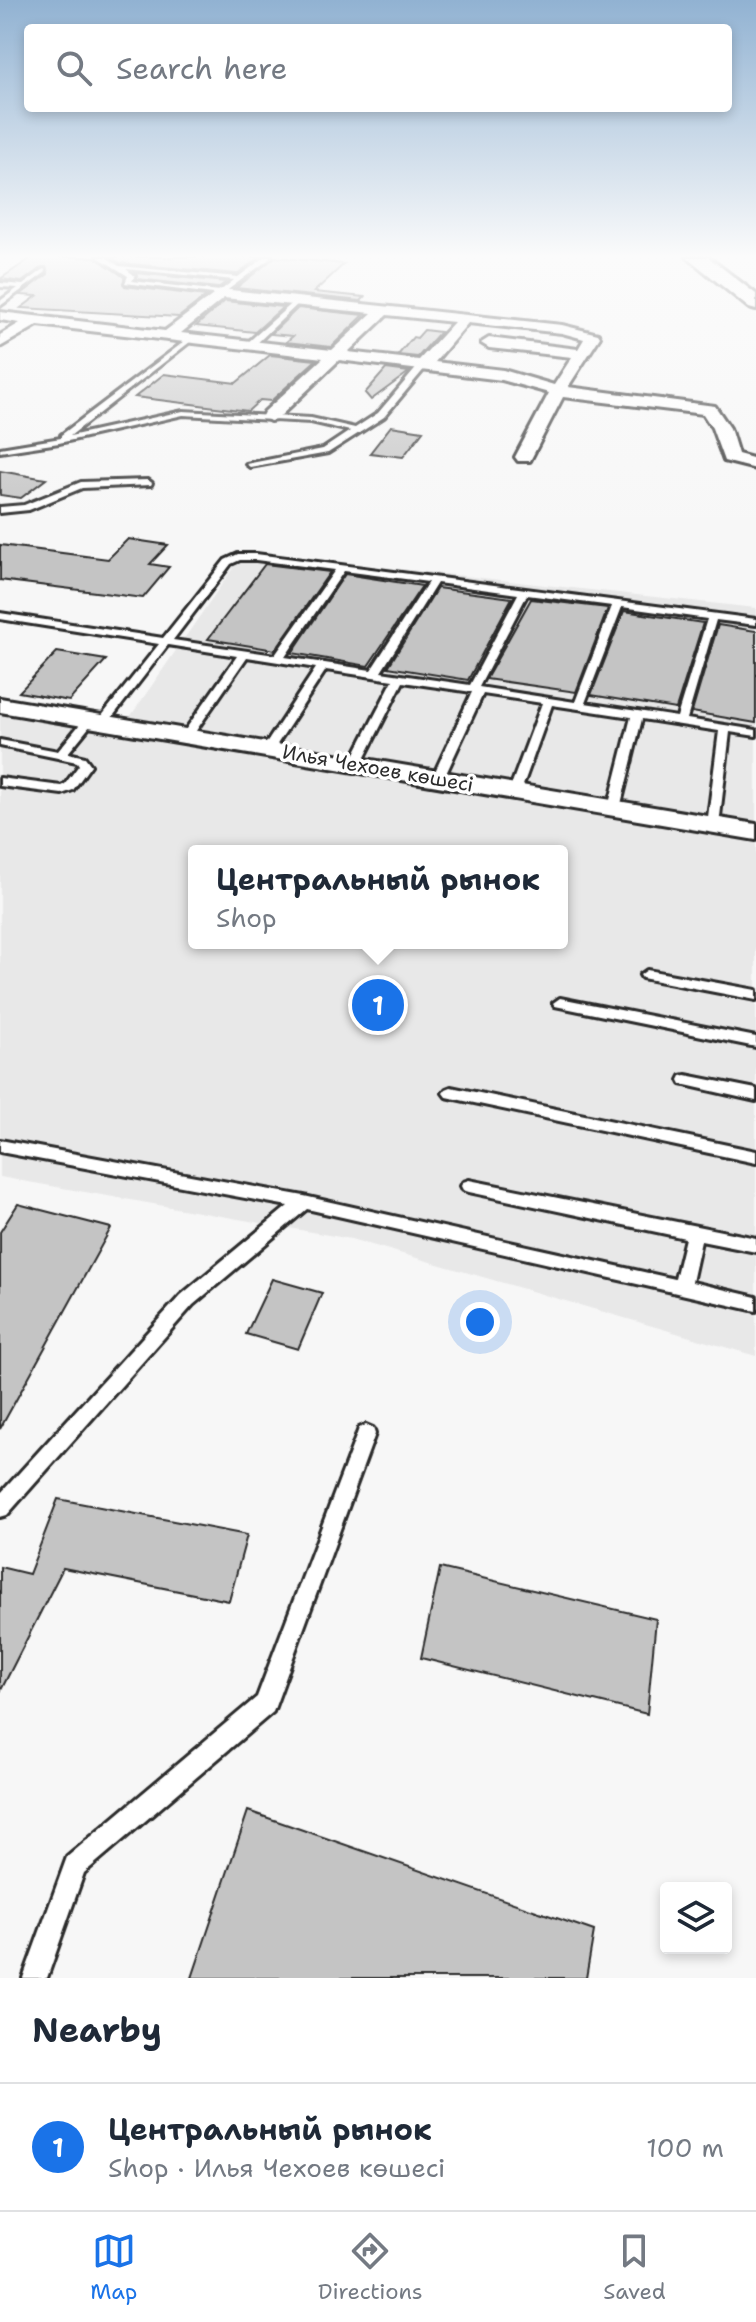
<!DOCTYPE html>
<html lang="en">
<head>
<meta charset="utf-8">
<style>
	body { margin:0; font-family:"Shantell Sans",sans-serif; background:#f2f2f3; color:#1f2937 }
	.controls { position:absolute; right:24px; bottom:24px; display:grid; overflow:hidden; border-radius:8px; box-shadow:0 4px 12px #0003 }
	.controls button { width:72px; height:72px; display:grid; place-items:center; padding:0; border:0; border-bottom:2px solid #e0e1e3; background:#fff; color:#1f2937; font:40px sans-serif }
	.you { position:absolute; left:480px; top:1322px; width:28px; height:28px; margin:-20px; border:6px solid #fff; border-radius:50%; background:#1a73e8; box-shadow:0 0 0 12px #1a73e833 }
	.badge { display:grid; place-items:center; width:52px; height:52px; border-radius:50%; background:#1a73e8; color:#fff; font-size:26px; font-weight:700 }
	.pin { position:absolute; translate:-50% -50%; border:4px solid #fff; box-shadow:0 2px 8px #0006 }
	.popup { position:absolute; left:188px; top:845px; width:380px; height:104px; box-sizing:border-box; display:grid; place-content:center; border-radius:8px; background:#fff; filter:drop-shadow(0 2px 6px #0005); font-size:26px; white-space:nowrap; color:#747a83 }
	.popup b { font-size:30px; color:#1f2937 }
	.popup::after { content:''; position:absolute; left:50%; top:100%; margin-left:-16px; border:16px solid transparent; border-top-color:#fff }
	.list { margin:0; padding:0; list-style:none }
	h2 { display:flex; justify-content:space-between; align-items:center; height:104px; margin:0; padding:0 32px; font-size:34px }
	h2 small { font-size:26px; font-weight:400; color:#747a83 }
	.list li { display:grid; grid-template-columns:52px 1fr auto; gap:24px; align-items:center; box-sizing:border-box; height:128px; padding:0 32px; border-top:2px solid #e0e1e3 }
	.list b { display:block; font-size:30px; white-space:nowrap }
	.list p { margin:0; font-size:26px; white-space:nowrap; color:#747a83 }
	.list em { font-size:26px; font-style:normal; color:#747a83 }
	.icon { flex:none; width:44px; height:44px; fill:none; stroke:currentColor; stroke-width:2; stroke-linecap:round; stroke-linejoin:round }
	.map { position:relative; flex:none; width:756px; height:1978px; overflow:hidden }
	.search { position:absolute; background:#fff; box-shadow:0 4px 12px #0003; left:24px; right:24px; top:24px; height:88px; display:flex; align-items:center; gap:20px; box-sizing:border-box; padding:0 28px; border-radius:8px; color:#747a83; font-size:30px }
	.sheet { height:232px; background:#fff }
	nav { display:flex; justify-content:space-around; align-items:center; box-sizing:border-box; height:112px; border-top:2px solid #e0e1e3; background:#fff; font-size:22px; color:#747a83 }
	nav a { display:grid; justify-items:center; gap:4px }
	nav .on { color:#1a73e8 }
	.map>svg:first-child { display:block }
</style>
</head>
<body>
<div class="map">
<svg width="756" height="1978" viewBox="0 0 756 1978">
	<rect width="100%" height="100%" fill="#f7f7f7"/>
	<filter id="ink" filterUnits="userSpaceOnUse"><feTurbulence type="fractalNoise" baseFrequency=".0125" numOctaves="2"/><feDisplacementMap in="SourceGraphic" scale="16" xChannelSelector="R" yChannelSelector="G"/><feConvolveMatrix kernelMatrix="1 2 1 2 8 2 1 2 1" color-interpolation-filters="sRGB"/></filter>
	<g filter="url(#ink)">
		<g fill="#e8e8e8" fill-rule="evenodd">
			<path d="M244,552l512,56v213l-626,-104z"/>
			<path d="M0,700l756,132v524l-405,-117 -351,-62zM194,851h368v92h-368z"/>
		</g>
		<g fill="#c4c4c4" stroke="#2b2b2b" stroke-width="2">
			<path d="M33,257h62l29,20 1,9 81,10 -27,21 -158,-9 16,-12 -17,-1 28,-21 -2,-7h-4l-20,15 -22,-3z"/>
			<path d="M111,257h149l-23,17 -117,-11z"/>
			<path d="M275,257l69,7 -30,28 51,5 -4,4 -125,-13z"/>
			<path d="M136,273l90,9 -8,6 -81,-9z"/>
			<path d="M225,301l58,6 -28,25 -59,-6z"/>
			<path d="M298,308l66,7 -33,32 -45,-5 7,-6 -22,-2z"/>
			<path d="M424,330l16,2 -22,25 -20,-2 15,-18 4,1z"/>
			<path d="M270,355l46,5 -45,41 -11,-1 -12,11 -113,-14 29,-23 72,9z"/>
			<path d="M386,369l23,3 -38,28 -6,-7z"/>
			<path d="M391,426l32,5 -20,26 -33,-4z"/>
			<path d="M0,471l46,8 -25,19 -21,-3z"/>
			<path d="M128,539l40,6 -18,19 19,3 -26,31 -143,-18v-35l108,14z"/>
			<path d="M265,564l65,8 -55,78 -67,-11z"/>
			<path d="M345,574l77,12 -54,80 -76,-13z"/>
			<path d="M437,588l75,10 -44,82 -80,-13z"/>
			<path d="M531,599l77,9 -32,84 -90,-13z"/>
			<path d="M624,611l79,12 -27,86 -85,-14z"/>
			<path d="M718,625l38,6v92l-64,-11z"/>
			<path d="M57,652l49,8 -37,41 -50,-9z"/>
			<path d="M18,1204l93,24 -111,201v-197z"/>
			<path d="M272,1279l50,14 -24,56 -52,-15z"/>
			<path d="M58,1499l189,36 -18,66 -166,-33 -63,124v-125l29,7z"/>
			<path d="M440,1568l216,51 -9,95 -226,-56z"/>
			<path d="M248,1811l346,120 -8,47h-394z"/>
		</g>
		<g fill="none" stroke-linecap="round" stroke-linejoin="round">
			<defs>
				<g id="lane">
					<path d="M98,257h8l13,9 119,11 27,-20h7l-51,38 -96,-12 3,-7zM126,269l108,11 -14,11 -88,-10 3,-5z"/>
					<path d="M44,269l2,3 -46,34v-5l18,-13 -18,-1v-4l23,2z"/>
					<path d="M297,299l5,1 -49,47h-6v-4z"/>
					<path d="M193,335l2,3 -125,98 113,-25 128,7 44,10 23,-15 41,-48 7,2 -42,50 -56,36 -78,14 -4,-3 77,-15 27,-18 -39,-9 -128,-7 -124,28 -59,9v-4l61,-10v-3z"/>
					<path d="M148,480l4,3 -1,2 -69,3 -53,22 -29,3v-6l24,-2 57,-23z"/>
					<path d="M256,554l500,65v6l-40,-5 -29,99 69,11v6l-26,-4 -11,93 -6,4 -6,-4 12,-94 -77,-12 -22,89 -6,4 -6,-4 23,-91 -79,-12 -31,86 -6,4 -6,-4 33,-88 -59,-9 -39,84 -6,4 -6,-4 40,-86 -69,-10 -42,83 -6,3 -6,-3 44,-85 -67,-10 -54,82 -4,1 -6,-3 54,-82 -69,-11 -56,81 -4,1 -6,-3 56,-80 -69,-11 -61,79 -4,1 -6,-3 62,-78 -159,-25v-6l163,25 62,-78 13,-6zM240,560h16l79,10 -60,85 -102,-15 58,-76zM344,571l84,11 -57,88 -86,-13zM437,583l81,11 -48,91 -89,-13zM527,595l85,11 -37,96 -96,-15zM622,607l85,12 -30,98 -92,-14z"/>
					<path d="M89,717l6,3 -27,33 17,4 6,8 -18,25 -11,4 -62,-8v-8l61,8 4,-2 14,-19 -2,-3 -77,-16v-6l58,11 27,-33z"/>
					<path d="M647,970l109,20v10l-114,-22 -2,-3z"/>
					<path d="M560,998l196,39v10l-201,-41 -2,-3z"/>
					<path d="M686,1075l70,14v12l-75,-17 -2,-4 2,-4z"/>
					<path d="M451,1087l305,64v12l-310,-66 -3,-4 3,-4z"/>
					<path d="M0,1140l304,56 371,83 10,-41 -216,-46 -6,-2 -2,-4 2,-4 6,-2 287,58v14l-55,-11 -9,41 64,15v14l-449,-102 -114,96 -186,210 -7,2v-23l181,-199 107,-89 -288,-54z"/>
					<path d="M366,1425l7,3 2,6 -102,278 -189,161 -37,105h-24l44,-121 190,-160 100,-263 2,-6z"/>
				</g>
				<g id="street">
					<path d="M221,289l341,36 36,9 2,3 -32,50 147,19 15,22 8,26 18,5v10l-32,-8 -12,-33 -9,-14 -140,-17 -33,64h-12l-3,-4 34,-64 -47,-13 -163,-20 -63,60 -6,1 -8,-5 2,-4 59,-54 -285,-33 -38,22v-12l20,-12 -20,-3v-8l165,19zM224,298l148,15 -40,37 -151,-17zM387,315l67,7 -35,38 -71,-8zM468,323l94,10 22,6 -6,10 -89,-11 -8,5 8,5 83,9 -18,28 -51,-15 -68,-8z"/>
					<path d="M0,698l756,126v16l-756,-128z"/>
				</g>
				<path id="secondary" d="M687,257h21l48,37v16l-7,-2z"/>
			</defs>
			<use href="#lane" stroke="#2b2b2b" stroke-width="6"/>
			<use href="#street" stroke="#2b2b2b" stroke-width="6"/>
			<use href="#secondary" stroke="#2b2b2b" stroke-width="6"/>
			<use href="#lane" fill="#fff" fill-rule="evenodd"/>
			<use href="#street" fill="#fff" fill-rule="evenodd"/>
			<use href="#secondary" fill="#fff" fill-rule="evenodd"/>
		</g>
	</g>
	<linearGradient id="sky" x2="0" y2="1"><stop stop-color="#91b2d2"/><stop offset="0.48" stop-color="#fbfbfb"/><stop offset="1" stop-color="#fbfbfb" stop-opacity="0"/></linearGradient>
	<rect width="756" height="534" fill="url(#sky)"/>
	<g text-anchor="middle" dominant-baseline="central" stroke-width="7" stroke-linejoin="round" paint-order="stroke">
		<g font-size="20" fill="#2b2b2b" stroke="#fff">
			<text transform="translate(378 768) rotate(10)">Илья Чехоев көшесі</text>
		</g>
	</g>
</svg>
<div class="controls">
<button><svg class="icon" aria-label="layers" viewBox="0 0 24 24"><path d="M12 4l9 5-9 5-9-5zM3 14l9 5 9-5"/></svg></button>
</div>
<div class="you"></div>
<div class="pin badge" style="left:378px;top:1005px">1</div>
<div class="popup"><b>Центральный рынок</b>Shop</div>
<div class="search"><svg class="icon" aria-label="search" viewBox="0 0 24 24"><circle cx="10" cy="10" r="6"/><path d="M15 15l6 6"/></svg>Search here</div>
</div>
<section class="sheet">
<h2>Nearby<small></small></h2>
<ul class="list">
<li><span class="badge">1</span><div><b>Центральный рынок</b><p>Shop · Илья Чехоев көшесі</p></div><em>100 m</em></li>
</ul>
</section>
<nav>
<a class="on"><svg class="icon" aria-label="map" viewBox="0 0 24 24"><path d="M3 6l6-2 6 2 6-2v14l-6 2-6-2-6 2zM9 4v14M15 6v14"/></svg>Map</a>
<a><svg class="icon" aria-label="directions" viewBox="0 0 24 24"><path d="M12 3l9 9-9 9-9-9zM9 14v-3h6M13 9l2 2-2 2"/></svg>Directions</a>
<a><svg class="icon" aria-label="saved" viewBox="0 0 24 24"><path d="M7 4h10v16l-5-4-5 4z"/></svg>Saved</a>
</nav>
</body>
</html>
